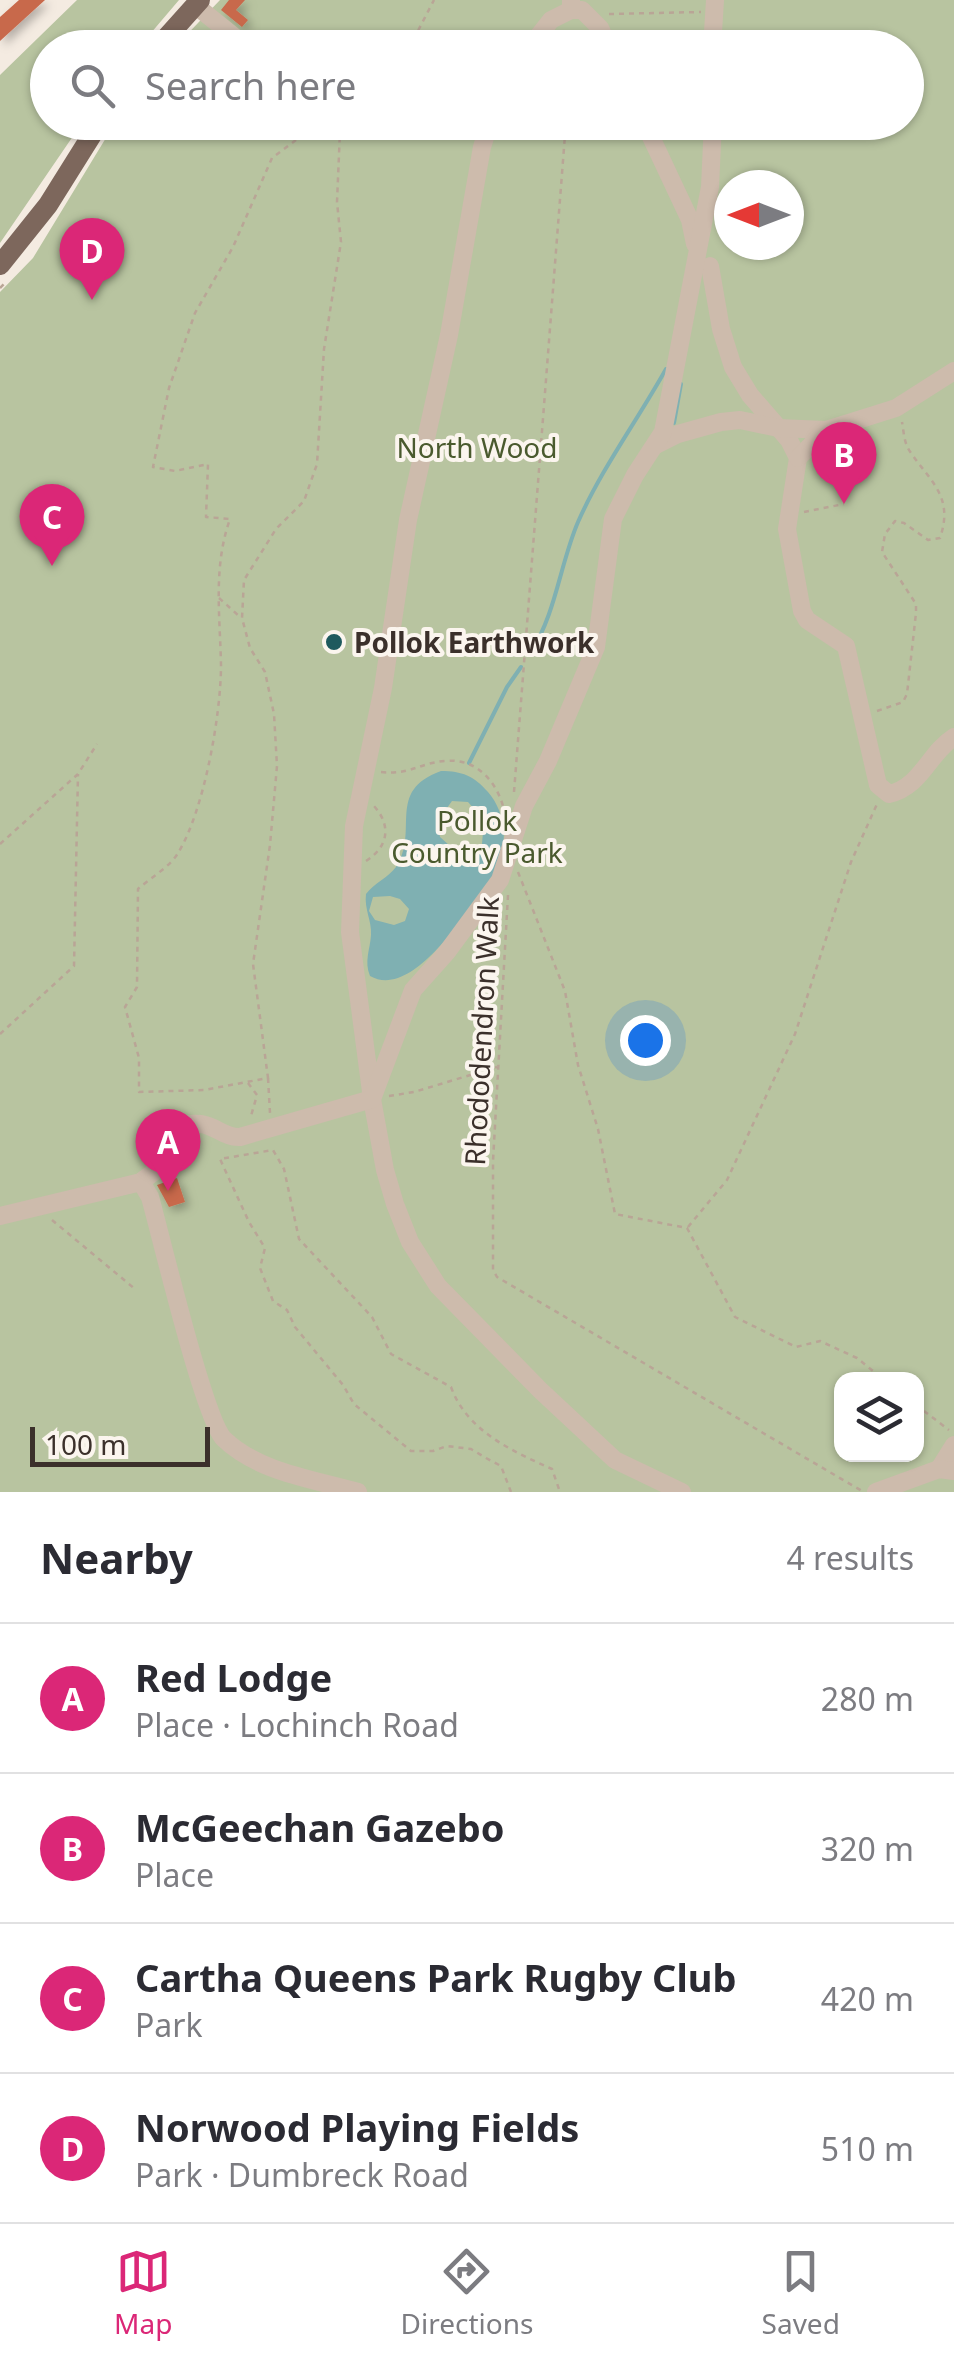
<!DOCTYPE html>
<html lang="en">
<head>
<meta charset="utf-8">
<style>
	body { margin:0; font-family:"Noto Sans",sans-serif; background:#f7f7f7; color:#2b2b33 }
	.controls { position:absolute; right:30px; bottom:30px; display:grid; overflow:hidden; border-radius:20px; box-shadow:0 2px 8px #0004 }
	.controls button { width:90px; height:90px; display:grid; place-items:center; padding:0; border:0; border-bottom:2px solid #e1e1e2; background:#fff; color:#2b2b33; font:50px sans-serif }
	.compass { position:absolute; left:714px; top:170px; width:90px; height:90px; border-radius:50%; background:#fff; box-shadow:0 2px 8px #0004; rotate:270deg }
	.scale { position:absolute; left:30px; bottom:25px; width:180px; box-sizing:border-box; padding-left:10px; border:5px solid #3b302b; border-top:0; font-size:28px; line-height:35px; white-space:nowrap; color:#3b302b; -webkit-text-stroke:8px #fbf5ee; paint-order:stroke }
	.you { position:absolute; left:645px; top:1040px; width:35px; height:35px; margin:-25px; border:8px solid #fff; border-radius:50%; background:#1a73e8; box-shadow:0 0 0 15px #1a73e833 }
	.badge { display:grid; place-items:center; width:65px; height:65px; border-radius:50%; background:#db2777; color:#fff; font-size:32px; font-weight:700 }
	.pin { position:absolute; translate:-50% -82px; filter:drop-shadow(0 2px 5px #0008) }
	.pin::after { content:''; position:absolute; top:52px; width:35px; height:30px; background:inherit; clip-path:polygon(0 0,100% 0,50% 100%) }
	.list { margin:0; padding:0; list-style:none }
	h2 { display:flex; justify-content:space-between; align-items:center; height:130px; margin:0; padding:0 40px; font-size:42px }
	h2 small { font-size:32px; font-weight:400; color:#7c7c81 }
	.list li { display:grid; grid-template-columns:65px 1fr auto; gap:30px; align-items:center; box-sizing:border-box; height:150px; padding:0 40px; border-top:2px solid #e1e1e2 }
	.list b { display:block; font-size:38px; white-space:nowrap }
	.list p { margin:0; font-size:32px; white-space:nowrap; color:#7c7c81 }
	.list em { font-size:32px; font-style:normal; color:#7c7c81 }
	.icon { flex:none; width:55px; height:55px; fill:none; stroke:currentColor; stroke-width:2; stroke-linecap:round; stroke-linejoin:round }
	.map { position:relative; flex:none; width:954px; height:1492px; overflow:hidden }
	.search { position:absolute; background:#fff; box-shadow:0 2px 8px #0004; left:30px; right:30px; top:30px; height:110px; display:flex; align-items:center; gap:25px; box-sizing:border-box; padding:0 35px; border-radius:55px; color:#7c7c81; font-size:38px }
	.sheet { height:730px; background:#fff }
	nav { display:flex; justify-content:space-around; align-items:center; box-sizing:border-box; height:140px; border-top:2px solid #e1e1e2; background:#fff; font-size:28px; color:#7c7c81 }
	nav a { display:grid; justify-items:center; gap:5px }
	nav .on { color:#db2777 }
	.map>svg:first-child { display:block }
</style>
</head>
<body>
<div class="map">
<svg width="954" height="1492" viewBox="0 0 954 1492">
	<defs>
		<filter id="shadow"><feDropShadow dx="4.5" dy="4.5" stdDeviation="5" flood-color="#0004"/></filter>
	</defs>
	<rect width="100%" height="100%" fill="#f4ebe1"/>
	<g fill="#b8c4a0" fill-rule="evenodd">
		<path d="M77,0h102l-40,47 -91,1v74l34,1 -82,120v-168z"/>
		<path d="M220,0h734v1492h-954v-1200l33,-34 82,-135 791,-1v-74l-731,-1zM729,185h60v60h-60zM842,1380h74v74h-74z"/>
	</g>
	<path fill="#7fb0b2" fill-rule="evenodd" d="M441,771c21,0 33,5 47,21 19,22 19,52 10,79 -5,14 -18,26 -27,37 -20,25 -64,89 -101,68 -6,-15 0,-26 1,-41 1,-14 -7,-26 -5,-41 8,-11 22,-16 30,-27 24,-36 -11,-76 45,-96zM452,801l16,1 16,18 -2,24 -7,10h-16l-19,-17 -3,-15zM390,896l10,3 9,10 -4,12 -11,4 -19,-5 -6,-9 4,-14z"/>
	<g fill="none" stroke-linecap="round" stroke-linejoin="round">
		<g stroke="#7fb0b2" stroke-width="4">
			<path d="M674,423l7,-39"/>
			<path d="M531,652c25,-39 29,-88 47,-130 24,-54 59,-101 88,-153"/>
			<path d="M469,763l38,-76 14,-20"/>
		</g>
	</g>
	<g fill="#c8694b" filter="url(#shadow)">
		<path d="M19,0h26l-45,41v-24z"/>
		<path d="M229,0h16l-9,10 12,10 -6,7 -21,-17z"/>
		<path d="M177,1178l8,24 -16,5 -12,-22z"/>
	</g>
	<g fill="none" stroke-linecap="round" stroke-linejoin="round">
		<g stroke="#b9a596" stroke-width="2.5" stroke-dasharray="5 5" stroke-linecap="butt">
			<path d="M609,14l92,-2"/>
			<path d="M409,48l25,-48"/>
			<path d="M570,48v-19"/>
			<path d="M320,122l-48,36 -39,89 -38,66 -26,75 -16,79 22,4 33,-7 -2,53 24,2c-17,48 -10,96 -9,146 0,50 -17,146 -43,188 -8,14 -28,25 -40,36l-1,98 -12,20 14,51v34l65,-2 64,-12 -15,-114 17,-119 7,-79 -3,-52 -9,-42 -15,-24 -8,-30 2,-38 32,-51 28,-28 13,-37 7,-115 17,-107 -4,-40 3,-71 -9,-9"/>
			<path d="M0,288l7,-7"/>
			<path d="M804,512l40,-8"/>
			<path d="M219,598l20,18"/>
			<path d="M877,711l26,-9 4,-8 9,-81v-9l-34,-52 3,-18 10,-13 9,2 24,17 12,-2c14,-41 -9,-56 -29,-85 -7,-9 -7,-20 -9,-31"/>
			<path d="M381,772c30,3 38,-9 64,-11 33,-4 56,25 60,55"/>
			<path d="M514,792l52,-670"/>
			<path d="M0,844l78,-70 19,-30"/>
			<path d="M366,861c22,-14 26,-35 8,-55"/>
			<path d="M518,872l47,119 13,74 20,64 17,85 72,14 48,89 61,30 24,-6 37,17 27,22"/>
			<path d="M508,895l-15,266v109l4,7 365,214"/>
			<path d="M0,1034l74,-68 4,-192"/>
			<path d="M268,1078l2,35"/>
			<path d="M248,1083l9,12 -6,21"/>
			<path d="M389,1096l25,-4 83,-25"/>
			<path d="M52,1220l83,69"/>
			<path d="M688,1227l39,-47 68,-146 56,-172 26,-58"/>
			<path d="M916,1405l33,25"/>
			<path d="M511,1492l-10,-26 -15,-8 -15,-9 -24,-3 -14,5h-22l-57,-47 -11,-19 -48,-58 -8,-17 -14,-9 -13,-33 5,-20 -16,-26 -29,-63 53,-9 11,19 15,70 73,78 19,37 60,33c16,44 61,64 101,82l8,23"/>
		</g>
		<g stroke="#cdbbac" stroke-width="18">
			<path d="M195,5l47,38 11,5"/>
			<path d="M571,10h11l18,18 9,20"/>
			<path d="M529,48l22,-28 20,-10v-10"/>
			<path d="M712,48l3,-48"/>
			<path d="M490,122l-8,25 -33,188 -41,185 -25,168 -29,138 -4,106 22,167 13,71 10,34 15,38 28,44 102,104 75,70 67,32"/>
			<path d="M644,122l46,98 5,24"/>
			<path d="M710,266l11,63 12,38 17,28 39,45 9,18 -11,71 15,82 5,9 39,26 32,139 11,9c32,-7 40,-41 65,-57"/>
			<path d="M656,445l22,-11 43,-12 19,-2 38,8 48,2"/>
			<path d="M798,458l28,-28 70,-22 58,-37"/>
			<path d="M141,1182c5,-5 15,-10 19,-16 13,-18 5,-46 41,-42 15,2 24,14 39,13l132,-38 41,-109 34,-38 53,-72 24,-74 24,-45 48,-114 17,-128 22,-44 28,-43 47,-245 3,-65"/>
			<path d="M0,1216l141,-34 9,15c11,39 54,222 74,242 34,33 89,40 134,53"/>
			<path d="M939,1469l15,-24"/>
			<path d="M876,1492l63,-23 15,2"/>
		</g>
		<g stroke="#7d675c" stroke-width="20">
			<path d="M157,48l43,-48"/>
			<path d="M0,265l48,-60 52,-83"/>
		</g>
	</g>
	<circle fill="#1f5a5e" stroke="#fbf5ee" stroke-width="4" cx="334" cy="642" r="10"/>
	<g text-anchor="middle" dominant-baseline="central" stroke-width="8" stroke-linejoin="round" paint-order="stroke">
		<g font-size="28" fill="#4a5a2e" stroke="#fbf5ee">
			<text x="477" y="447">North Wood</text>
			<text x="477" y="820">Pollok<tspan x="477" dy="32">Country Park</tspan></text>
		</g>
		<g font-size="28" font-weight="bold" fill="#3b302b" stroke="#fbf5ee" text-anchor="start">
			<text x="354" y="642">Pollok Earthwork</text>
		</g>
		<g font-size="28" fill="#3b302b" stroke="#fbf5ee">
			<text transform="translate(481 1031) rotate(-87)">Rhododendron Walk</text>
		</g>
	</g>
</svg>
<div class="controls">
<button><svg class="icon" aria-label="layers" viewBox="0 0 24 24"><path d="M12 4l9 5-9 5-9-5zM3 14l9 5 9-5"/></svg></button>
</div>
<svg class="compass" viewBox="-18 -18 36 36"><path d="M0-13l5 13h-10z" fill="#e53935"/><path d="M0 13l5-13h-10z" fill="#7c7c81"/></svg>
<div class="scale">100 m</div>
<div class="you"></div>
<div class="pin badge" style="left:168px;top:1191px">A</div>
<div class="pin badge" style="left:844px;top:504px">B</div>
<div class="pin badge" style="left:52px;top:566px">C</div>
<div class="pin badge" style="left:92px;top:300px">D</div>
<div class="search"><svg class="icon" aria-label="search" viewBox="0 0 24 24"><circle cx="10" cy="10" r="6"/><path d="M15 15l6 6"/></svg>Search here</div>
</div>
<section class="sheet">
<h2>Nearby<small>4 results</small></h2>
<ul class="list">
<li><span class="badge">A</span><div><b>Red Lodge</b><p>Place · Lochinch Road</p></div><em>280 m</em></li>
<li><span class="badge">B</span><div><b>McGeechan Gazebo</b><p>Place</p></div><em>320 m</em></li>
<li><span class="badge">C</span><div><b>Cartha Queens Park Rugby Club</b><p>Park</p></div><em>420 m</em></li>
<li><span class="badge">D</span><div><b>Norwood Playing Fields</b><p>Park · Dumbreck Road</p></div><em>510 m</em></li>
</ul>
</section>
<nav>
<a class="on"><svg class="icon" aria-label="map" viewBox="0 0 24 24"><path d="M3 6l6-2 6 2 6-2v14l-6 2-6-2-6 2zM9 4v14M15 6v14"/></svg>Map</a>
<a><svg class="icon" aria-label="directions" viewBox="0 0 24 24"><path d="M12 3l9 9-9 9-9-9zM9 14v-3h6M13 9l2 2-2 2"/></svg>Directions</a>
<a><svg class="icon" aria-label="saved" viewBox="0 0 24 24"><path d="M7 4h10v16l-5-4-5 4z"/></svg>Saved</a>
</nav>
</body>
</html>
